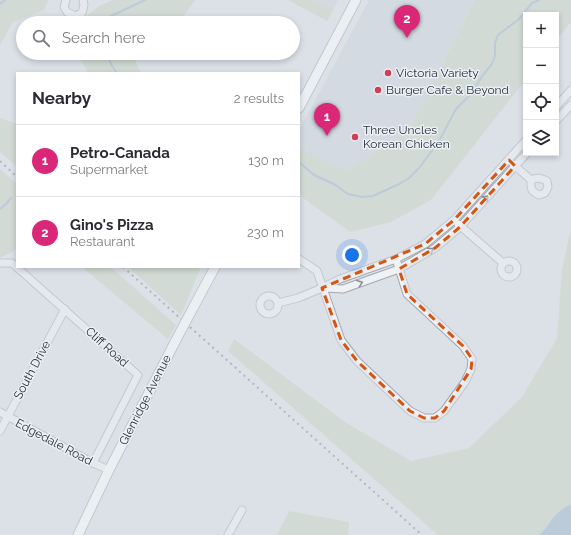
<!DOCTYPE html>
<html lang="en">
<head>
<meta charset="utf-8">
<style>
	body { margin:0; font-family:Raleway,sans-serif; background:#f7f7f7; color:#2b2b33 }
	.controls { position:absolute; right:12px; top:12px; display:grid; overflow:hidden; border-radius:0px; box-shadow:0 2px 6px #0003 }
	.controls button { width:36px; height:36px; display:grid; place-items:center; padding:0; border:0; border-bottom:1px solid #e1e1e2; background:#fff; color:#2b2b33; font:20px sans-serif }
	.you { position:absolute; left:352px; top:255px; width:14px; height:14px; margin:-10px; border:3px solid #fff; border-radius:50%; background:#1a73e8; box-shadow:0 0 0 6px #1a73e833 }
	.badge { display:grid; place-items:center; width:26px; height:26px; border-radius:50%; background:#db2777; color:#fff; font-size:13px; font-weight:700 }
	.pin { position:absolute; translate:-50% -33px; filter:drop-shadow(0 1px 2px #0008) }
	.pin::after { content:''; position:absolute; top:21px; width:14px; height:12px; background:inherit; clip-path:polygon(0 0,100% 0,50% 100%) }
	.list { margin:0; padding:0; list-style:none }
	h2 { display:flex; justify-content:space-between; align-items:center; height:52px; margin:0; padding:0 16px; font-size:17px }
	h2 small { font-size:13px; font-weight:400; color:#7c7c81 }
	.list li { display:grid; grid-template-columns:26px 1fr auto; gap:12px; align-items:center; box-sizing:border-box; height:72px; padding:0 16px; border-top:1px solid #e1e1e2 }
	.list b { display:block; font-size:15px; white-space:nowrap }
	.list p { margin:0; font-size:13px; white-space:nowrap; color:#7c7c81 }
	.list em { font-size:13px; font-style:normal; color:#7c7c81 }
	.icon { flex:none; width:22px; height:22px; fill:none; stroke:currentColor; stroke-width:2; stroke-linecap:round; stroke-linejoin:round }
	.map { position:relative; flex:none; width:571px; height:535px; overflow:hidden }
	.search { position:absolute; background:#fff; box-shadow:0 2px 6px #0003; left:16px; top:16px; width:284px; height:44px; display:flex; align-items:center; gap:10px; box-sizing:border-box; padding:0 14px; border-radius:22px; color:#7c7c81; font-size:15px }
	.panel { position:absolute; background:#fff; box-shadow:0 2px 6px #0003; left:16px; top:72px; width:284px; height:196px; border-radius:0px }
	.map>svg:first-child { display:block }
</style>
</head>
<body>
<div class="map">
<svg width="571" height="535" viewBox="0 0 571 535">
	<rect width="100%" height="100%" fill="#dce1e7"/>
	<g fill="#cad0d9">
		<path d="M292,0h46l-11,21z"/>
		<path d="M369,0h106l-63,124 -21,19 -45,27 -47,-22v-18z"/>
	</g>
	<g fill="#c3d1bd">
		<path d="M0,0h49l-5,10 -31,12 -13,23z"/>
		<path d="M113,0h82l-16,23h-99v-2l19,-15z"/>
		<path d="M288,0h26l19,10 -6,11z"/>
		<path d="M475,0h96v22l-15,19v-26h-30v64l-95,121 -40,22 -41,10 -51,-37v-47l47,22 45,-27 21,-19z"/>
		<path d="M78,53h54l9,20h-53z"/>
		<path d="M0,118l17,6v43l-17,-15z"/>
		<path d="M0,169l17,15v65l-17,9z"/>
		<path d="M571,227v277c-7,3 -14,9 -19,15 -4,6 -7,11 -13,16h-101l-210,-184 6,-12 111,83 66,39 58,-13 53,-51 35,-59 5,-68z"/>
		<path d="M82,267h29l65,58 -8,14z"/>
		<path d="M128,267h73l-20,48z"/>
		<path d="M289,511l60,11 -1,13h-71z"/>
	</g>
	<path fill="#96b0c8" d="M571,504v31h-32c6,-5 9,-10 13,-16 5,-6 12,-12 19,-15z"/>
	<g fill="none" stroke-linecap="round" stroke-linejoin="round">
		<g stroke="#96b0c8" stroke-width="2">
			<path d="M0,4l5,-4"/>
			<path d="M107,23l2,-6 36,-17"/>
			<path d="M106,53l6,13 5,7"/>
			<path d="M299,162l15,13 20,9 14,10 14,3 11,-1 26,-12 10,-6 9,-9 4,-5 17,-23 17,-32 15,-15 12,-19 9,-11 3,-8v-13l3,-8 21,-16 13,-16 7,-3"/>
			<path d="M0,209l6,-5 5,-6"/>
		</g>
		<defs>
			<g id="minor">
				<path d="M66,0l-2,7 3,5 8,4 7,-3 2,-8 -1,-5"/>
				<path d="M556,107l15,-17"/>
				<path d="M556,121l15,-16"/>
				<path d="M513,164l18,16c0,8 -1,11 8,15l6,-2 3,-6 -1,-6c-6,-3 -10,-4 -16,-1"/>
				<path d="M458,224l45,39"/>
				<path d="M299,259l18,12 24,69 16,21 53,50 14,7h11l9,-7 21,-29 6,-13 1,-10 -9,-13 -56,-52 -11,-35"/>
				<circle cx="509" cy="269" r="8"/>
				<path d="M0,263h12l126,112 -45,88"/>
				<path d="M325,288l18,1 56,-20 36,-21 25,-21 67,-74"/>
				<circle cx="269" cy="305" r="9"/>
				<path d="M278,303l20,-5 24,-10 18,-9 56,-20 29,-15 29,-24 72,-80"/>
				<path d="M0,412l93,51 16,7"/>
				<path d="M0,431l65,-122"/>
				<path d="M228,535l14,-25"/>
			</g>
			<g id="major">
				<path d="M299,108l57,-108"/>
				<path d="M193,308l22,-41"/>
				<path d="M78,535l31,-65 67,-130"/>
			</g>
		</defs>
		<use href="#minor" stroke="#a2a8b1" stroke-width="9"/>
		<use href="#major" stroke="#9ba6b3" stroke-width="11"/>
		<use href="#minor" stroke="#eff1f5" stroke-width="7"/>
		<use href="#major" stroke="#fff" stroke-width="9"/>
		<g stroke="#758191" stroke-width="2" stroke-dasharray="2 4" stroke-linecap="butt">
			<path d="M0,161l17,16"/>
			<path d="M123,267l299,268"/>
		</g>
		<defs>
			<path id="major-bridge" d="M176,340l17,-32"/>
		</defs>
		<use href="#major-bridge" stroke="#9ba6b3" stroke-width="11" stroke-linecap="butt"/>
		<use href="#major-bridge" stroke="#fff" stroke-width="9"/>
	</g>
	<defs><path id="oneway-chevron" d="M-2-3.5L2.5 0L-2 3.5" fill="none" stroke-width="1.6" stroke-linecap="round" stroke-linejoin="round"/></defs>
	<g stroke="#8a9099">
		<use href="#oneway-chevron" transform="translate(486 198) rotate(-48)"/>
		<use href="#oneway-chevron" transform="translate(431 250) rotate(-32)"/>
		<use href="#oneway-chevron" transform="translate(360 283) rotate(-20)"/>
	</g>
	<path d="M0 0H571V535H0ZM509,160l6,6 -55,61 -25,21 -36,21 8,25 56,52 9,13 -1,10 -27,42 -9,7h-11l-14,-7 -53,-50 -16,-21 -19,-52 103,-44 29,-24z" fill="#dce1e7" fill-opacity=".55" fill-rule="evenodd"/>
	<path fill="none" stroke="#d55511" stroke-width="3" stroke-dasharray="8 5" stroke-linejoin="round" d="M509,160l6,6 -55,61 -25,21 -36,21 8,25 56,52 9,13 -1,10 -27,42 -9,7h-11l-14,-7 -53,-50 -16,-21 -19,-52 103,-44 29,-24z"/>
	<g fill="#d13c58" stroke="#ebf0f5" stroke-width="1.5">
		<circle cx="388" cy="73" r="4"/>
		<circle cx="378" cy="90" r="4"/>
		<circle cx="355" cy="137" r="4"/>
	</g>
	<g text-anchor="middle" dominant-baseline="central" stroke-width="3" stroke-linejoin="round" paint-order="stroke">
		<g font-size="12" fill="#262f3d" stroke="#ebf0f5" text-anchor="start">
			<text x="396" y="73">Victoria Variety</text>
			<text x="386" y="90">Burger Cafe &amp; Beyond</text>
			<text x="363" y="130">Three Uncles<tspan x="363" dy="14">Korean Chicken</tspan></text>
		</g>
		<g font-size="12" fill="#262f3d" stroke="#ebf0f5">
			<text transform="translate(107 347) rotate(42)">Cliff Road</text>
			<text transform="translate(32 370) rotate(-62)">South Drive</text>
			<text transform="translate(145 400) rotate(-63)">Glenridge Avenue</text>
			<text transform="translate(54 442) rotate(28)">Edgedale Road</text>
		</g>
	</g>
</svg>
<div class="controls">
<button>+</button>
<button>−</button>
<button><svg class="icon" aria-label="locate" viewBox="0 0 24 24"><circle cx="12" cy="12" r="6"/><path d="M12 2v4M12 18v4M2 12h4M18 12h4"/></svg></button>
<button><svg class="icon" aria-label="layers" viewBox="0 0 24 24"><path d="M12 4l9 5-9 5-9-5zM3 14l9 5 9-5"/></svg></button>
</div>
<div class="you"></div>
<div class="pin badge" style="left:327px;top:136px">1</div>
<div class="pin badge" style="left:407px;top:38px">2</div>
<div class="search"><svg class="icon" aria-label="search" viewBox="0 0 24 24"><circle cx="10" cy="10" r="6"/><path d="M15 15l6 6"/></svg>Search here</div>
<section class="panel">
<h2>Nearby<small>2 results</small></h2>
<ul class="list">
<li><span class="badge">1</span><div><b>Petro-Canada</b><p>Supermarket</p></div><em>130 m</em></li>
<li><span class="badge">2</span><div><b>Gino's Pizza</b><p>Restaurant</p></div><em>230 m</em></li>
</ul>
</section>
</div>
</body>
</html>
